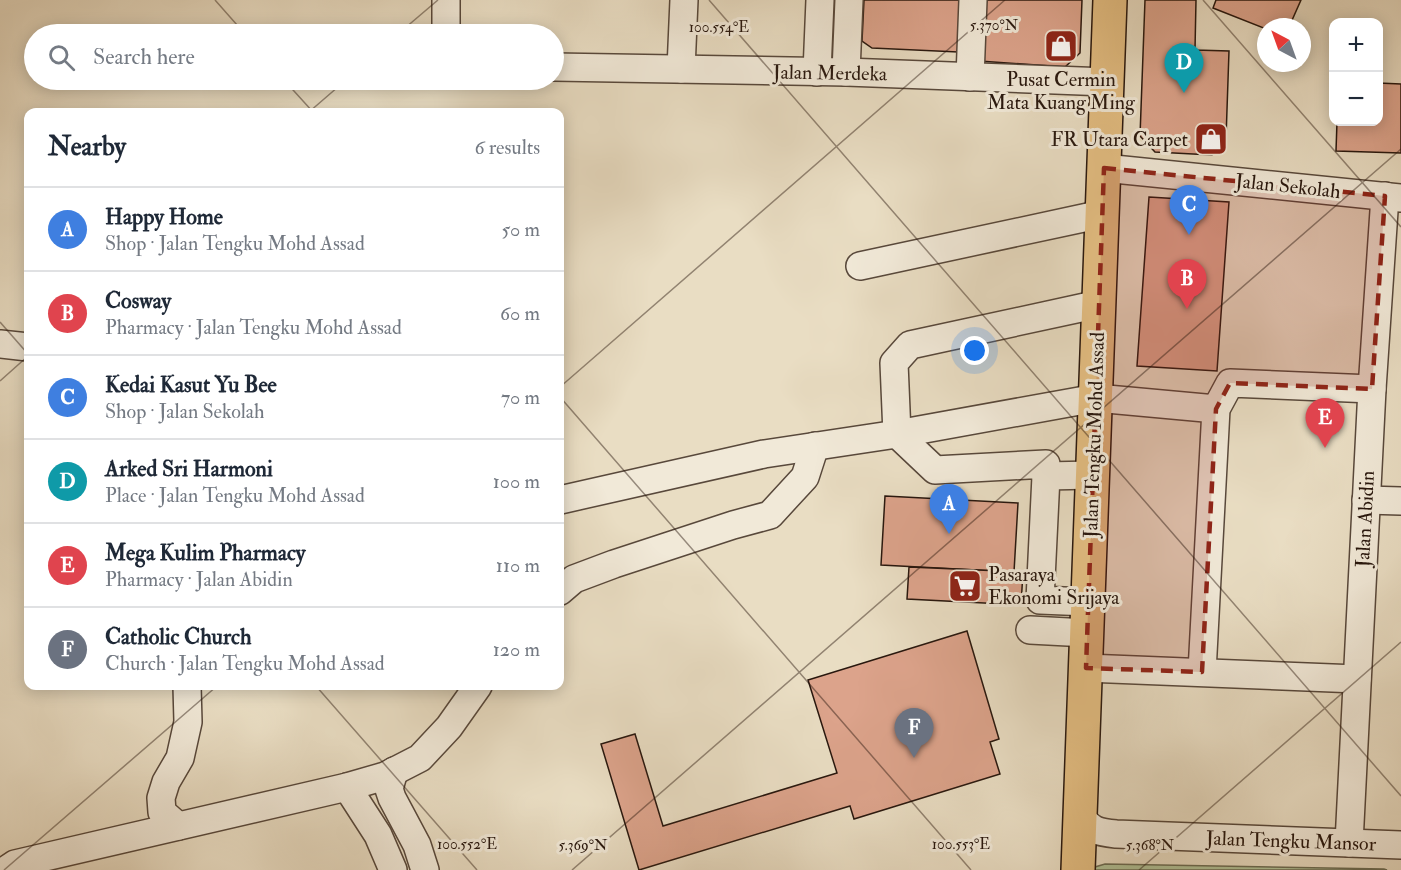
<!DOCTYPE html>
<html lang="en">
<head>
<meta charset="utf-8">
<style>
	body { margin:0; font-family:"IM FELL Double Pica",serif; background:#f6f6f7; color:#1f2937 }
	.controls { position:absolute; right:18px; top:18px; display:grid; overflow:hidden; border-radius:12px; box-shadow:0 3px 15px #0003 }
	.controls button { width:54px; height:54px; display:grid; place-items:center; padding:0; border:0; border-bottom:2px solid #e0e1e3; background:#fff; color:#1f2937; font:30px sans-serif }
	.compass { position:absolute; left:1257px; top:18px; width:54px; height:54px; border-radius:50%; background:#fff; box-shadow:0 3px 15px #0003; rotate:319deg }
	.you { position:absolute; left:975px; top:351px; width:21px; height:21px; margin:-15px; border:4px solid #fff; border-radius:50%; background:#1a73e8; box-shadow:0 0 0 9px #1a73e833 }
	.badge { display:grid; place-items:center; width:39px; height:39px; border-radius:50%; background:#8f2418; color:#fff; font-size:20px; font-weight:700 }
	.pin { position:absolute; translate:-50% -50px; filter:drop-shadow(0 2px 3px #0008) }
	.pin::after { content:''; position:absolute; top:32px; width:21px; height:18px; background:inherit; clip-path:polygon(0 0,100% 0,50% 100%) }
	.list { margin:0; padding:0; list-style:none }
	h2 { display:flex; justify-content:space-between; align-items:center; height:78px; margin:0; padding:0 24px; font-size:26px }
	h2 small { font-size:20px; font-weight:400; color:#747a83 }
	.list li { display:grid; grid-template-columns:39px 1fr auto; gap:18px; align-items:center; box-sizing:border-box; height:84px; padding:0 24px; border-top:2px solid #e0e1e3 }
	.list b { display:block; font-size:22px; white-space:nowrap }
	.list p { margin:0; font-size:20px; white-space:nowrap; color:#747a83 }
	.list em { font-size:20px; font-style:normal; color:#747a83 }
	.icon { flex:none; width:33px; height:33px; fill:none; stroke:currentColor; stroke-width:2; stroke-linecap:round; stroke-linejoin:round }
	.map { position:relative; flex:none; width:1401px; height:870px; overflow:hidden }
	.search { position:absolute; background:#fff; box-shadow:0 3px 15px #0003; left:24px; top:24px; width:540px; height:66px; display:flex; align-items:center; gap:15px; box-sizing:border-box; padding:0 21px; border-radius:33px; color:#747a83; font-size:22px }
	.panel { position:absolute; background:#fff; box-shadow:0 3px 15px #0003; left:24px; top:108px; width:540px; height:582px; border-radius:12px }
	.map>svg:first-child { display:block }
</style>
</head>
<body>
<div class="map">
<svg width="1401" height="870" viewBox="0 0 1401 870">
	<rect width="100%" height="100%" fill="#e9ddc3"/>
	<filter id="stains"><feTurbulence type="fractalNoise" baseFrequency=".00333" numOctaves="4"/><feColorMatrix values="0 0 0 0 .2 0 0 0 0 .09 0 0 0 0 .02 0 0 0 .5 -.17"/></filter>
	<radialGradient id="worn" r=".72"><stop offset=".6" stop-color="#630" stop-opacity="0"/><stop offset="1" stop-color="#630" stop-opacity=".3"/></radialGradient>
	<path fill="#b1c298" stroke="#6c6c53" stroke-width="1.5" d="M1105,864l279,5 3,1h-295l3,-3z"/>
	<g fill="#dca38b" stroke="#28170e" stroke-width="1.5">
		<path d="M864,0h96l-2,52 -86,-4 -10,-7z"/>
		<path d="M982,0h100l-2,53 -15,14 -86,-6z"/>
		<path d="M1145,0h51l-1,50 34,1 -3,88 -14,16 -57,-3 -15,-16z"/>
		<path d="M1216,0h85l-12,27h-23v2l-53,-21z"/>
		<path d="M1378,83l23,1v69l-65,-2 1,-29h41z"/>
		<path d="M1149,197l80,5 -12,169 -80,-5z"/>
		<path d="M885,496l133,7 -4,69 -133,-7z"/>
		<path d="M909,567l114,5 -2,33 -114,-6z"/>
		<path d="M967,631l32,108 -9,3 10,32 -146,45 -4,-13 -211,64 -38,-126 34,-10 28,92 174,-53 -29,-93z"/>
	</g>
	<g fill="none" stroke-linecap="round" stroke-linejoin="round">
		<defs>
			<g id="minor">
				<path d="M446,0v34"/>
				<path d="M554,67l292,5 261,10"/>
				<path d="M681,69l3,-69"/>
				<path d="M817,72l3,-72"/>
				<path d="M846,72l3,-72"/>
				<path d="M970,77l3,-77"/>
				<path d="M1104,168l297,30"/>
				<path d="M860,266l242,-52"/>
				<path d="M0,344l28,3"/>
				<path d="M1046,476v-12l-111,6 -38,-36 -3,-71 16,-18 189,-41"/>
				<path d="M560,500l204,-46 133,-20 199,-36 120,11"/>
				<path d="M1366,500l35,1"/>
				<path d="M560,591l14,-12 40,-15 119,-39 37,-10 35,-38 10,-31"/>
				<path d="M1088,602l-48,-2 6,-124 47,-1"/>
				<path d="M1030,630l57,3"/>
				<path d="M1086,668l271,11"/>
				<path d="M1202,672l14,-263 14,-26 142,6"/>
				<path d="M394,771l-5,18 3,9 25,47 8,25"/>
				<path d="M347,787l31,48 15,35"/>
				<path d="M1080,816c12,15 17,16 36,18l285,11"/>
				<path d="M178,826l-16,-14 -1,-14 5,-16 14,-24 8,-36 -1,-36"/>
				<path d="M1349,843l23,-454 13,-193"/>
				<path d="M6,870l9,-6 332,-77 38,-11 35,-18 29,-31 29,-41"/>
			</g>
			<path id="major" d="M1078,870l32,-870"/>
		</defs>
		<use href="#minor" stroke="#58483b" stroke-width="30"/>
		<use href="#major" stroke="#28170e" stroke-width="36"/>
		<use href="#minor" stroke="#f1e9d8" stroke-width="27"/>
		<use href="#major" stroke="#e4be82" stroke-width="33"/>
	</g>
	<path fill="#8f2418" fill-opacity="0.2" stroke="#8f2418" stroke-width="4.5" stroke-dasharray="12 8" stroke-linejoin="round" d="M1104,168l281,28 -13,193 -142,-6 -14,26 -14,263 -116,-4z"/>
	<path fill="none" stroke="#28170e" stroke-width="1.5" stroke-opacity="0.45" d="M215,0l30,34M709,0l692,796M1203,0l198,227M398,34l40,-34M284,80l29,32M309,112l37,-32M0,322l28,32M0,381l28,-25M560,387l445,-387M560,397l411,473M316,686l161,184M4,870l213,-184M572,870l829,-721M1139,870l262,-228"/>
	<defs>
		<symbol id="shop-square" viewBox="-11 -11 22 22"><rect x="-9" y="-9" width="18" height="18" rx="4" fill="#8f2418" stroke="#f1e9d8"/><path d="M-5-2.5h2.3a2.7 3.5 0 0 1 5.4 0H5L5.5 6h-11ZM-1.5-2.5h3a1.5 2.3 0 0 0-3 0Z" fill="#fff"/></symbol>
		<symbol id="supermarket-square" viewBox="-11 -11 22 22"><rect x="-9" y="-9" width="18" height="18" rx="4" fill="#8f2418" stroke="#f1e9d8"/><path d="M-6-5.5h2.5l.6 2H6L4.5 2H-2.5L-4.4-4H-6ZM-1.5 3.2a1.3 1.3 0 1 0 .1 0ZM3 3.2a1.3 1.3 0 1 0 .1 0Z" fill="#fff"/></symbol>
	</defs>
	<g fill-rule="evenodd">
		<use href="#shop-square" x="1042" y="27" width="38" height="38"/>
		<use href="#shop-square" x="1192" y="120" width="38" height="38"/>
		<use href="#supermarket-square" x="946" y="567" width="38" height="38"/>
	</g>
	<g text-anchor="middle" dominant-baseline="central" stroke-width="6" stroke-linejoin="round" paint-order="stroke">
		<g font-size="20" fill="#28170e" stroke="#f1e9d8">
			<text transform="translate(830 73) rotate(1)">Jalan Merdeka</text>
			<text transform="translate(1288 186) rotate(6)">Jalan Sekolah</text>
			<text transform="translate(1094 435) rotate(-88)">Jalan Tengku Mohd Assad</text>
			<text transform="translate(1365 519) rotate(-87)">Jalan Abidin</text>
			<text transform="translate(1291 841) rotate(2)">Jalan Tengku Mansor</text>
		</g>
		<g font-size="20" fill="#28170e" stroke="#f1e9d8">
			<text x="1061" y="79">Pusat Cermin<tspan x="1061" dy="23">Mata Kuang Ming</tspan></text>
			<text x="1188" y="139" text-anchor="end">FR Utara Carpet</text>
			<text x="988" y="574" text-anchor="start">Pasaraya<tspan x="988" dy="23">Ekonomi Srijaya</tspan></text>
		</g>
	</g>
	<g font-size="15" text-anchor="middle" fill="#28170e" stroke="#f1e9d8" stroke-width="6" stroke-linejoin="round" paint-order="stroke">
		<text x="994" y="30">5.370°N</text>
		<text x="719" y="32">100.554°E</text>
		<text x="467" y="849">100.552°E</text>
		<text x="961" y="849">100.553°E</text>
		<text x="583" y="850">5.369°N</text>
		<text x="1150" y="850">5.368°N</text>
	</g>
	<rect width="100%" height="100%" filter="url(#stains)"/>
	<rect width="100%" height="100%" fill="url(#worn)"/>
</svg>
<div class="controls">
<button>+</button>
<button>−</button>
</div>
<svg class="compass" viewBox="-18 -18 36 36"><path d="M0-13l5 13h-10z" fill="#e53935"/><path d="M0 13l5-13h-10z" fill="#747a83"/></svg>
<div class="you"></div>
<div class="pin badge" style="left:949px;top:534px;background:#3f7fe0">A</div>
<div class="pin badge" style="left:1187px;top:309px;background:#e0444e">B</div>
<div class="pin badge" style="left:1189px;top:235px;background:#3f7fe0">C</div>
<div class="pin badge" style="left:1184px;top:93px;background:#0f9aa8">D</div>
<div class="pin badge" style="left:1325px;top:448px;background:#e0444e">E</div>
<div class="pin badge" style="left:914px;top:758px;background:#6b7280">F</div>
<div class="search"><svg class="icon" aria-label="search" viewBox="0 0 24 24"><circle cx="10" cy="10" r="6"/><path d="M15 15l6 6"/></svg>Search here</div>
<section class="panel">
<h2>Nearby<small>6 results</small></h2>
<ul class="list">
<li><span class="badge" style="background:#3f7fe0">A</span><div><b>Happy Home</b><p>Shop · Jalan Tengku Mohd Assad</p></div><em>50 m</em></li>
<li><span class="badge" style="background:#e0444e">B</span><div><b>Cosway</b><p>Pharmacy · Jalan Tengku Mohd Assad</p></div><em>60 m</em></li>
<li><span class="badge" style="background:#3f7fe0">C</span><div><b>Kedai Kasut Yu Bee</b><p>Shop · Jalan Sekolah</p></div><em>70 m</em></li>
<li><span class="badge" style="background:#0f9aa8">D</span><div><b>Arked Sri Harmoni</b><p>Place · Jalan Tengku Mohd Assad</p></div><em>100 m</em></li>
<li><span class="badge" style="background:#e0444e">E</span><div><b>Mega Kulim Pharmacy</b><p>Pharmacy · Jalan Abidin</p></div><em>110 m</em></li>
<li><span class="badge" style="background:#6b7280">F</span><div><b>Catholic Church</b><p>Church · Jalan Tengku Mohd Assad</p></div><em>120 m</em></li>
</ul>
</section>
</div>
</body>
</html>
